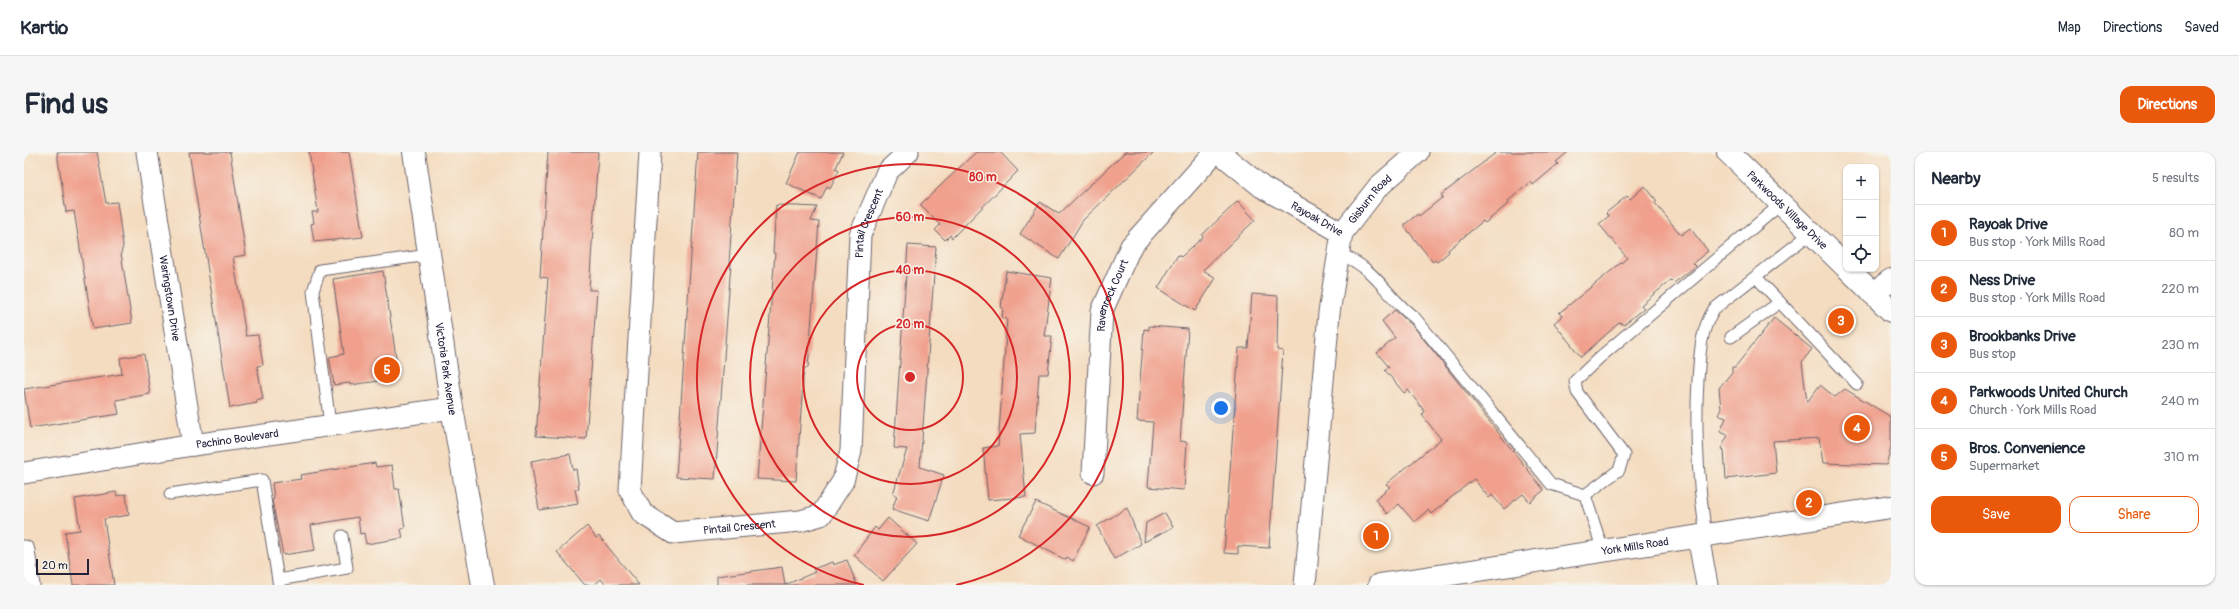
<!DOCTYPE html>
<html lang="en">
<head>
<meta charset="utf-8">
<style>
	body { margin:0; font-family:Pangolin,sans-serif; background:#f6f6f7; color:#1f2937 }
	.controls { position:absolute; right:12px; top:12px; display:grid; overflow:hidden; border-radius:8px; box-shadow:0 1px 3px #0004 }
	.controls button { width:36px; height:36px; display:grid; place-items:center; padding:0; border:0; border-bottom:1px solid #e0e1e3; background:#fff; color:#1f2937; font:20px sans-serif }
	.scale { position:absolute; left:12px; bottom:10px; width:53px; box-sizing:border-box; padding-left:4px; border:2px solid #22223b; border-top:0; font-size:11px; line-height:14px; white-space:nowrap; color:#22223b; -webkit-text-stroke:3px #f7f3e8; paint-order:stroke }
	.you { position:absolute; left:1197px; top:256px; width:14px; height:14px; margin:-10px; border:3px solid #fff; border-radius:50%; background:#1a73e8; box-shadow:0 0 0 6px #1a73e833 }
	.badge { display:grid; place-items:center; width:26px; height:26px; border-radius:50%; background:#ea580c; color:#fff; font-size:13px; font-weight:700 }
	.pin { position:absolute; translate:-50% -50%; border:2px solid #fff; box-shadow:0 1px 4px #0006 }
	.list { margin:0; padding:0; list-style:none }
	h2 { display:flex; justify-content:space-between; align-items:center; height:52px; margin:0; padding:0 16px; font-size:17px }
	h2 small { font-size:13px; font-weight:400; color:#747a83 }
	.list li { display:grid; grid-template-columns:26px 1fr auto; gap:12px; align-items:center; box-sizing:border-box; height:56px; padding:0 16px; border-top:1px solid #e0e1e3 }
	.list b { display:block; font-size:15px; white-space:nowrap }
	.list p { margin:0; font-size:13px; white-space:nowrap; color:#747a83 }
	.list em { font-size:13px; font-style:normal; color:#747a83 }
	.actions { display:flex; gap:8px; padding:12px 16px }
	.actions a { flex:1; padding:9px 0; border:1px solid #ea580c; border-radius:12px; text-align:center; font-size:14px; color:#ea580c }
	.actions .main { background:#ea580c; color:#fff }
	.icon { flex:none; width:22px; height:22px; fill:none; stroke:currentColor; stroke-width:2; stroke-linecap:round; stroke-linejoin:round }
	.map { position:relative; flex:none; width:1867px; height:433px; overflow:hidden; border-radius:12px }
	header { display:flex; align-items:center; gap:24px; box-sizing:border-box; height:56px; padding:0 20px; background:#fff; border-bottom:1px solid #e0e1e3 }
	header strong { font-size:19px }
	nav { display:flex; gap:22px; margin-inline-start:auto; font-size:14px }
	.intro { display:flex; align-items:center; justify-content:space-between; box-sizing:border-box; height:96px; padding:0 24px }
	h1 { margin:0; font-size:28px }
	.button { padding:10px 18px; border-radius:12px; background:#ea580c; color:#fff; font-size:14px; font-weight:700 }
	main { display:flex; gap:24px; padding:0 24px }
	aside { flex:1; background:#fff; border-radius:12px; box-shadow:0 1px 3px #0004 }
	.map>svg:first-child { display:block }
</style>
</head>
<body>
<header>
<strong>Kartio</strong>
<nav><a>Map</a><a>Directions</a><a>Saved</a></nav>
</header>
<div class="intro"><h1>Find us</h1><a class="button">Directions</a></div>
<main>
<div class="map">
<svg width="1867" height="433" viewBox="0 0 1867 433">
	<rect width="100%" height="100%" fill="#f7f3e8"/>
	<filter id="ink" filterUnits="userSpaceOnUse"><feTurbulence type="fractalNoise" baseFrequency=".025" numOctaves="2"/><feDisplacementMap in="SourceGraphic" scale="8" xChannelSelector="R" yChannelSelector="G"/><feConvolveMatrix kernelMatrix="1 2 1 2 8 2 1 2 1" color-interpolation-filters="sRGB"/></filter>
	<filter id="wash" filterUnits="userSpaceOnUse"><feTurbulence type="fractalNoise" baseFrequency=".012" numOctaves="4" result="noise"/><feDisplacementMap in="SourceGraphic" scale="16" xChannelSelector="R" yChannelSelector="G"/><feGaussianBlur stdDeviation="0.9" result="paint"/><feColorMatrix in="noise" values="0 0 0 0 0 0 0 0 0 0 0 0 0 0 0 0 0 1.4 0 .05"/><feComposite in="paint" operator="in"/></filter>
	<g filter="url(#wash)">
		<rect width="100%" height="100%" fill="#f4dcc0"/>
		<g id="blocks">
			<g fill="#f0a08d">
				<path d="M33,0h40l9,51 11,-1 6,44 -2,7 11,70 -39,6 -19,-118 -8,1z"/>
				<path d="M165,0h41l16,103 -13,2 6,36 7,43 12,-1 5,30 -6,1 6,33 -7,2 1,2 -27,5z"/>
				<path d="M285,0h40l14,85 -49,5 -3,-18 3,-1 -2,-11h6z"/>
				<path d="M524,0h50l-9,138h8l-11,149 -50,-3 12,-158 -8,-1z"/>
				<path d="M674,0h39l-8,111h2l-16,216 -39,-2z"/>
				<path d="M776,0h43l-7,16 3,2 -9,18 -3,-2 -6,13 -35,-16z"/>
				<path d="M952,0h24l18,19 -66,67 -2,-3 -5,5 -10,-10 5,-5 -20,-20z"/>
				<path d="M1101,0h29l-71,68 -24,39 -39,-25 20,-32 19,12z"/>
				<path d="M1473,0h71l-12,10 2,2 -25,21 -2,-3 -23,19 1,2 -24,20 -2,-2 -35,29 1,2 -12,10 -2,-2 -2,2 -28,-35v-3l13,-10 1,2 24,-19 -2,-2z"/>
				<path d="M1621,34l12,15 -2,2 26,32 9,-7 18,23 -15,12 3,3 -22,17 -3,-3 -30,25 3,3 -21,17 -3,-3 -39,35 -27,-34 8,-7 -3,-3 68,-55 -28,-34 10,-8 -3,-3 21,-17 3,3z"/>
				<path d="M1214,49l17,19 -52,50 13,8 -21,33 -37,-23 20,-33 3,2 22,-20 -1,-2z"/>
				<path d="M752,53l41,2 -6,14 8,1 -11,146h-4l-8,113 -39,-2 18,-226h-2z"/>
				<path d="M884,93l28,2 -16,220 24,8 -15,46 -37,-12 5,-13 -4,-2 14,-45 -13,-1z"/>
				<path d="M359,119l15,99 -5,9 -43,6v-2l-16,2 -5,-28 15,-3 -11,-75z"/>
				<path d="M982,119l46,7 -8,58h8l-4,38h-9l-4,59 -15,1 6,63 -38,3 -5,-52 15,-2 9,-127 -5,-1 1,-10h-2z"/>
				<path d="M1228,142l26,2 -1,54 6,1 -14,197 -31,-2v8l-14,-1 15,-205h9z"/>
				<path d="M1371,158l19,17 130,163 -14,12 -7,-8 -19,15 -12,-14 -3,3 -15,-19 -43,35 -3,-4 -14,12 -15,-18 -12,10 -12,-15 15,-12 -4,-3 55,-45 -19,-24 3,-3 -17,-22 -4,3 -19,-23 4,-3 -12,-14 18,-15 -13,-17z"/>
				<path d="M1750,166l38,31 -10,13 5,40 13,-17 15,12 10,-8 46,28v30l-5,18 -63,-2 -4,-25 -46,3 3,32 -50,6 -2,-29 -3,-1 7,-14 -8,-3 6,-14 -8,-3 3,-6 -2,-21 13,-16v-5h3z"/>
				<path d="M1125,174l39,3 -8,112 7,1 -3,48 -36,-3 5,-65 -16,-1 7,-92 5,1z"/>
				<path d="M120,202l6,40 -34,6 3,14 -89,14 -6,-39 98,-15 -2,-16z"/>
				<path d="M546,302l3,16 3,-1 3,20h-4l3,15 -39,6 -8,-49z"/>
				<path d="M351,311l1,4 16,-2 3,24h4l6,39 -4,1 2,9 -37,6 -2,-11 -4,1 -2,-17 -47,8 4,25 -32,5 -11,-55 2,-1 -2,-16 29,-4 -1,-4z"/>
				<path d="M92,340l1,4 9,-2 3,21 -25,4 10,66h-41l-8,-53 15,-2 -5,-31z"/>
				<path d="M1012,350l54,25 -17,34 -6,-4 -1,3 -48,-25z"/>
				<path d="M1103,356l14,36 -27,15 -17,-33z"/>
				<path d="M1141,361l8,14 -29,15 2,-19z"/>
				<path d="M864,366l29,26 -34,37 -29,-26 21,-28 3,3z"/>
				<path d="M563,374l9,12 3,-2 40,49h-33l-5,-6 -7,6h-9l-28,-33z"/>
				<path d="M823,408l10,25h-140v-9l65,-9 3,18 30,-13 -2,-3 19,-7 1,3z"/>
			</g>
		</g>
	</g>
	<g filter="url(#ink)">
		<use href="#blocks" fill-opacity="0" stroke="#6c636a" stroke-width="1"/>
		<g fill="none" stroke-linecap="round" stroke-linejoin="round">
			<defs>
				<g id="lane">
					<path d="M1315,102c38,14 46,42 76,64l136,166 34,11 18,56"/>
					<path d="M1732,125l101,107"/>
					<path d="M1707,185l49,-35"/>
					<path d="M306,273l-17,-134 7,-21 109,-15"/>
					<path d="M146,342l92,-14 16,100"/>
					<path d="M1561,343l34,-25 5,-15 -47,-63 -2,-11 24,-23 182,-154"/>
					<path d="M1682,383c-8,-52 -11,-103 -8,-155 2,-26 2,-49 16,-71l97,-76"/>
					<path d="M255,433l-1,-5 69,-12 -5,-32"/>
				</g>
				<g id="street">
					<path id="s1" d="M123,0l46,293"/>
					<path id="s2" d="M626,0l-20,338 12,23 31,20 127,-12 21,-6 22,-34 8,-30 9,-216 27,-63 21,-20"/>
					<path id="s3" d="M1195,0l43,35 80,46"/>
					<path id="s4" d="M0,321l169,-28 259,-37"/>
					<path id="s5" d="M1069,321l9,-162 29,-65 84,-94"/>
					<path d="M1674,384l9,49"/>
					<path d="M0,399l5,34"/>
					<path id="s6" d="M1281,433l24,-272 13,-80 36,-46 40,-35"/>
				</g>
				<g id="secondary">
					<path id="s7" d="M390,0l38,256 31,177"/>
					<path id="s8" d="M1704,0l118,115"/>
					<path d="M1824,117l43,42"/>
					<path d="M1849,142l18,-14"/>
					<path id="s9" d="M1355,433l512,-78"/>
				</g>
			</defs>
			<use href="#lane" stroke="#6c636a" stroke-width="13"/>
			<use href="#street" stroke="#6c636a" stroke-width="23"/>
			<use href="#secondary" stroke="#6c636a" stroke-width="24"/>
			<use href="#lane" stroke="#fff" stroke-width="11"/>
			<use href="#street" stroke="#fff" stroke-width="21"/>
			<use href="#secondary" stroke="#fff" stroke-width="22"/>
		</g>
	</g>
	<g fill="none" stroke="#d62828" stroke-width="2">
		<circle cx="886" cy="225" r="53"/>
		<circle cx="886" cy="225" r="107"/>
		<circle cx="886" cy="225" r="160"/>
		<path d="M840 433A213 213 0 1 1 932 433"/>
	</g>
	<g text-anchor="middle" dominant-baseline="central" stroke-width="3" stroke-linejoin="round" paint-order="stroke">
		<g font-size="11" fill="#22223b" stroke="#f7f3e8">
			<text stroke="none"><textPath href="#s6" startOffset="398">Gisburn Road</textPath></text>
			<text stroke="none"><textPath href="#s8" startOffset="83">Parkwoods Village Drive</textPath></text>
			<text stroke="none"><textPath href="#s3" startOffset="119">Rayoak Drive</textPath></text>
			<text stroke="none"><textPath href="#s2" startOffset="852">Pintail Crescent</textPath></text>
			<text stroke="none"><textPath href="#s5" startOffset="180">Ravenrock Court</textPath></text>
			<text stroke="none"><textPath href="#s1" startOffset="148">Waringstown Drive</textPath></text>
			<text stroke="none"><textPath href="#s7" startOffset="219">Victoria Park Avenue</textPath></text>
			<text stroke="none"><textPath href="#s4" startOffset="216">Pachino Boulevard</textPath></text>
			<text stroke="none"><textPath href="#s2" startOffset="468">Pintail Crescent</textPath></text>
			<text stroke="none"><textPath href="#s9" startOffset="259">York Mills Road</textPath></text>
		</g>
	</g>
	<circle cx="886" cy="225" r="6" fill="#d62828" stroke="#f7f3e8" stroke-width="2"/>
	<g font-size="12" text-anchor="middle" font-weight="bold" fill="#d62828" stroke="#f7f3e8" stroke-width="3" stroke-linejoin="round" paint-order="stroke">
		<text x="959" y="29">80 m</text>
		<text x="886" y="69">60 m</text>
		<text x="886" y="122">40 m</text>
		<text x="886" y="176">20 m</text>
	</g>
</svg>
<div class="controls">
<button>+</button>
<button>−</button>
<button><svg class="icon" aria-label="locate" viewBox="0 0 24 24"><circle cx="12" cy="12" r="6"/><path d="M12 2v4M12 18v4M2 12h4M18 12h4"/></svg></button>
</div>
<div class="scale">20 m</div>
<div class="you"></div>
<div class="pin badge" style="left:1352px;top:384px">1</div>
<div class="pin badge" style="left:1785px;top:351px">2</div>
<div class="pin badge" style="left:1817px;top:169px">3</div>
<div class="pin badge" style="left:1833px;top:276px">4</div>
<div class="pin badge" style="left:363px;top:218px">5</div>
</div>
<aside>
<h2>Nearby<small>5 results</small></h2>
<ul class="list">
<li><span class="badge">1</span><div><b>Rayoak Drive</b><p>Bus stop · York Mills Road</p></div><em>80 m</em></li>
<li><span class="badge">2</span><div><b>Ness Drive</b><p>Bus stop · York Mills Road</p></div><em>220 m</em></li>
<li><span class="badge">3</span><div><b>Brookbanks Drive</b><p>Bus stop</p></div><em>230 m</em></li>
<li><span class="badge">4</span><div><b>Parkwoods United Church</b><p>Church · York Mills Road</p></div><em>240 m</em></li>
<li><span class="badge">5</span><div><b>Bros. Convenience</b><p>Supermarket</p></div><em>310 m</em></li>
</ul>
<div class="actions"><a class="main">Save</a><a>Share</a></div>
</aside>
</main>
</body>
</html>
